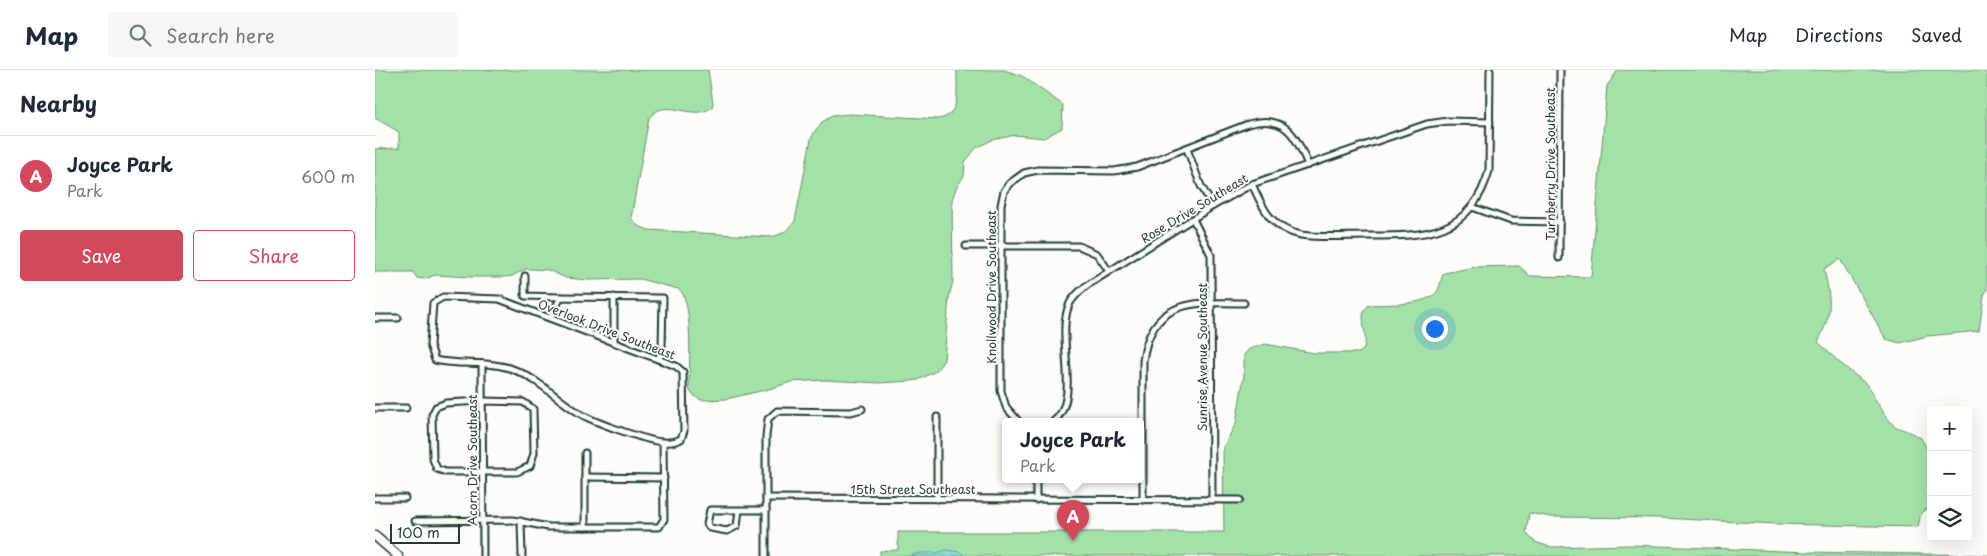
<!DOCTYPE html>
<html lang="en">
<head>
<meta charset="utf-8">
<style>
	body { margin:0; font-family:"Playpen Sans",sans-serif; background:#f6f6f7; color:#1f2937 }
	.controls { position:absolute; right:15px; bottom:15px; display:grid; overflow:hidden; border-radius:5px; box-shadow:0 5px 20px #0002 }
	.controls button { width:45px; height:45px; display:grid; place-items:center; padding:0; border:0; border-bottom:1px solid #e0e1e3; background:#fff; color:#1f2937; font:25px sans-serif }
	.scale { position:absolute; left:15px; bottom:12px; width:70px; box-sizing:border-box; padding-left:5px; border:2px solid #1f3d34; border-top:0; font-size:14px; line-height:18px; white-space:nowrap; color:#1f3d34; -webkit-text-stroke:4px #fdfcf7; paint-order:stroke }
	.you { position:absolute; left:1059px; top:258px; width:18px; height:18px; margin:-12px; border:4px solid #fff; border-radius:50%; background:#1a73e8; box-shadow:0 0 0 8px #1a73e833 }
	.badge { display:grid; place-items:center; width:32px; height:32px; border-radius:50%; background:#d1495b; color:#fff; font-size:16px; font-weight:700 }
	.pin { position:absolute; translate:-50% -41px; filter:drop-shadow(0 1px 2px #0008) }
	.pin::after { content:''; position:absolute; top:26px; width:18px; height:15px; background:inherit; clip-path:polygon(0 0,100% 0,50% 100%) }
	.popup { position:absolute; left:627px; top:348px; width:142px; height:65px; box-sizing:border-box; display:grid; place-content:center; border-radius:5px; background:#fff; filter:drop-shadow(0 1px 4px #0005); font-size:16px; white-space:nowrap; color:#747a83 }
	.popup b { font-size:19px; color:#1f2937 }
	.popup::after { content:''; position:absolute; left:50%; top:100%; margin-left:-10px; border:10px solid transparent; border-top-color:#fff }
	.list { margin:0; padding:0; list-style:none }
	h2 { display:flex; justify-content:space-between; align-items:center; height:65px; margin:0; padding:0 20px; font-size:21px }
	h2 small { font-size:16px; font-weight:400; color:#747a83 }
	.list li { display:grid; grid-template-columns:32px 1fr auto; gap:15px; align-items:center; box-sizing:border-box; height:80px; padding:0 20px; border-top:1px solid #e0e1e3 }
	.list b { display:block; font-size:19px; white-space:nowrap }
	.list p { margin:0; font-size:16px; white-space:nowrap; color:#747a83 }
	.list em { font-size:16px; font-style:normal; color:#747a83 }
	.actions { display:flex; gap:10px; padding:15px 20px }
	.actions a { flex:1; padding:11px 0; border:1px solid #d1495b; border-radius:5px; text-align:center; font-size:18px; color:#d1495b }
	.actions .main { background:#d1495b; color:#fff }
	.icon { flex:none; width:28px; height:28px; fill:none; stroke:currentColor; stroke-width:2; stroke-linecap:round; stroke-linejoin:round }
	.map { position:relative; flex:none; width:1612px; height:486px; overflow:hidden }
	header { display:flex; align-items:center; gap:30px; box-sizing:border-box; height:70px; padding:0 25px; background:#fff; border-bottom:1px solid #e0e1e3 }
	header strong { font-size:24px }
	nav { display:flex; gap:28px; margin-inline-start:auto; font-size:18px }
	.search { width:350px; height:45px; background:#f6f6f7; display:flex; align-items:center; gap:12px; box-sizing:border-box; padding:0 18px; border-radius:5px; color:#747a83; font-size:19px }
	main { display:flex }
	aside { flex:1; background:#fff }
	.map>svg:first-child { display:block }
</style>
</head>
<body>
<header>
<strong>Map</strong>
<div class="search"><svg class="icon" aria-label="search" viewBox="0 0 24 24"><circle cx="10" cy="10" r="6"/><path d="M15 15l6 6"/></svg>Search here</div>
<nav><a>Map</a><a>Directions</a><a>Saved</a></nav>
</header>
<main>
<aside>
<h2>Nearby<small></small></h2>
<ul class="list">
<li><span class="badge">A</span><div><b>Joyce Park</b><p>Park</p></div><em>600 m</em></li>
</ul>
<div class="actions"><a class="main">Save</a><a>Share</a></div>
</aside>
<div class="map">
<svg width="1612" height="486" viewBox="0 0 1612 486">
	<rect width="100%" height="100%" fill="#fdfcf7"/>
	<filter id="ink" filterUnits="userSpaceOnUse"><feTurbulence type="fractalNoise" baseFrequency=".02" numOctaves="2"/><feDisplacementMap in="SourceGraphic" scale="10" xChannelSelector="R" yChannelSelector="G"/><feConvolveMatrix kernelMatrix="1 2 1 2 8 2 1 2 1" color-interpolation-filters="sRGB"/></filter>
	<g filter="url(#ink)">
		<g fill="#a4e1a8" stroke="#628f6e">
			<path d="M0,0h333l5,33 -1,4c-19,16 -46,-12 -63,11l-18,100 7,8 11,4 121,7c12,-2 17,-6 25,-16l16,-82 4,-8 7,-9 10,-6 17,-2 89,5c24,-3 18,-30 19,-49h47l18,6 41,29 -1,23 -18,10 -29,-3 -23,5 -16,8 -11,14 -1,14 -8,12 -4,12 1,81 -4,16 -5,63 -8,11 -18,9 -7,1 -31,2 -56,-3 -33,2 -22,7 -43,10 -25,1 -9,-6 -3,-5c0,-17 5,-94 -11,-100l-38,-10 -51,1 -23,-2 -18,-8 -16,-1h-6l-14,7 -8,1h-33l-36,-2 -10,4 -8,-1 -4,-6h-38v-123l24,-1v-16l-24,-14z"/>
			<path d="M1243,0h369v220l-3,5 -5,36 -52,5 -27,7 -14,-4 -46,-80 -16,10c7,33 9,42 -6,73l22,21 26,21 19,31 9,11 18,7 9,5 10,18v54l-5,-1 -5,4 -3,14 -141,-3 -116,-6 -110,-1 -22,-4 -3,20 9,9 15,5 82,-2 175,7 180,3v1h-1107v-5l18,-1v-18h326l-1,-84 13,-25 8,-48v-20l5,-6 16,-5 49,9h45l5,-4c5,-16 -8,-35 5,-44 17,-1 52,1 66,-11 6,-5 5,-15 9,-21l31,-6 44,-1 11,10 61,1 16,-191z"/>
		</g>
		<path fill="#8bdce3" stroke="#609c9d" d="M571,480l13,2 6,4h-55c11,-6 22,0 36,-6z"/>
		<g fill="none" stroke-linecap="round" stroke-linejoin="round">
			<defs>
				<g id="street">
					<path d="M812,79l14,37 12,20"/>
					<path d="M877,114c11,25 20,45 49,51 22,3 44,1 66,1 57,0 103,1 122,-65l1,-101"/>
					<path d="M1097,137l39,14 49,1"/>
					<path d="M818,149l18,36 1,245"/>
					<path d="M591,176h113l18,8 12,17"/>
					<path d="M1184,188l1,-188"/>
					<path d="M150,206v20l36,1"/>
					<path d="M68,227l56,2 177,67 7,6 1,59 -3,8c-6,3 -12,4 -19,3 -17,-2 -69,-20 -83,-29 -22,-14 -40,-33 -64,-43 -25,-10 -54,-4 -80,-10l-5,-15 3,-42z"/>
					<path d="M239,227v45"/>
					<path d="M0,248h23"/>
					<path d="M175,248l11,-21 102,1 -1,50 -3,11"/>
					<path d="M107,294l1,192"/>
					<path d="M107,331l41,1 10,7 1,44 -4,13 -13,6h-71l-9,-3 -4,-10 -1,-44 4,-8 10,-4z"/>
					<path d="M0,338h31"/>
					<path d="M644,352l-13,-15 -5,-16v-186l3,-14 5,-7 15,-11 14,-3 76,1 23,-4 111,-43c37,-10 48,11 60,41"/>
					<path d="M678,352c30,-23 1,-87 17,-119 4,-7 10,-12 16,-17l127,-80 39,-22 175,-60 21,-3 42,1"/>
					<path d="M210,383v74"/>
					<path d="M210,407l79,1"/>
					<path d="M0,428h30"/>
					<path d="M391,428l474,2"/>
					<path d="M562,429v-82"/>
					<path d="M661,430v-20"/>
					<path d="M768,430v-139c8,-62 50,-59 101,-58"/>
					<path d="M364,440l-2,16 -10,5 -17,-3 -3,-4 3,-14h56"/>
					<path d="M40,451l98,-1 35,7h111l5,-8 -1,-77"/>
					<path d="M146,451l1,35"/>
					<path d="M391,486v-120l2,-17 9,-8 74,1 11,-3"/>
				</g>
				<path id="secondary" d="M0,466l23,20"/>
			</defs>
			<use href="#street" stroke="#1f3d34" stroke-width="9"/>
			<use href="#secondary" stroke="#1f3d34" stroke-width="11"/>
			<use href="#street" stroke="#fdfcf7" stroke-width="5"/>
			<use href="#secondary" stroke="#fdfcf7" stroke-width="8"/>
		</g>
	</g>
	<g text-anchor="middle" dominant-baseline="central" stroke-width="4" stroke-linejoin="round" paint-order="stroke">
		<g font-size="12" fill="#1f3d34" stroke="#fdfcf7">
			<text transform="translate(1175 94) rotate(-90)">Turnberry Drive Southeast</text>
			<text transform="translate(819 138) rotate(-31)">Rose Drive Southeast</text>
			<text transform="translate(616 217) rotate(-90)">Knollwood Drive Southeast</text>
			<text transform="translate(232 259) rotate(21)">Overlook Drive Southeast</text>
			<text transform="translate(827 287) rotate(-90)">Sunrise Avenue Southeast</text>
			<text transform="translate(97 390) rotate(-90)">Acorn Drive Southeast</text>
			<text x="538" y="419">15th Street Southeast</text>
		</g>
	</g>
</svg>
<div class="controls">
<button>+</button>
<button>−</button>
<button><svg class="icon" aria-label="layers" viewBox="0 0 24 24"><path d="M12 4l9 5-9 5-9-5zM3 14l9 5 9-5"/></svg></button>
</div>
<div class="scale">100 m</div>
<div class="you"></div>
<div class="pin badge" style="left:698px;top:471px">A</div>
<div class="popup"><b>Joyce Park</b>Park</div>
</div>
</main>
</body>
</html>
